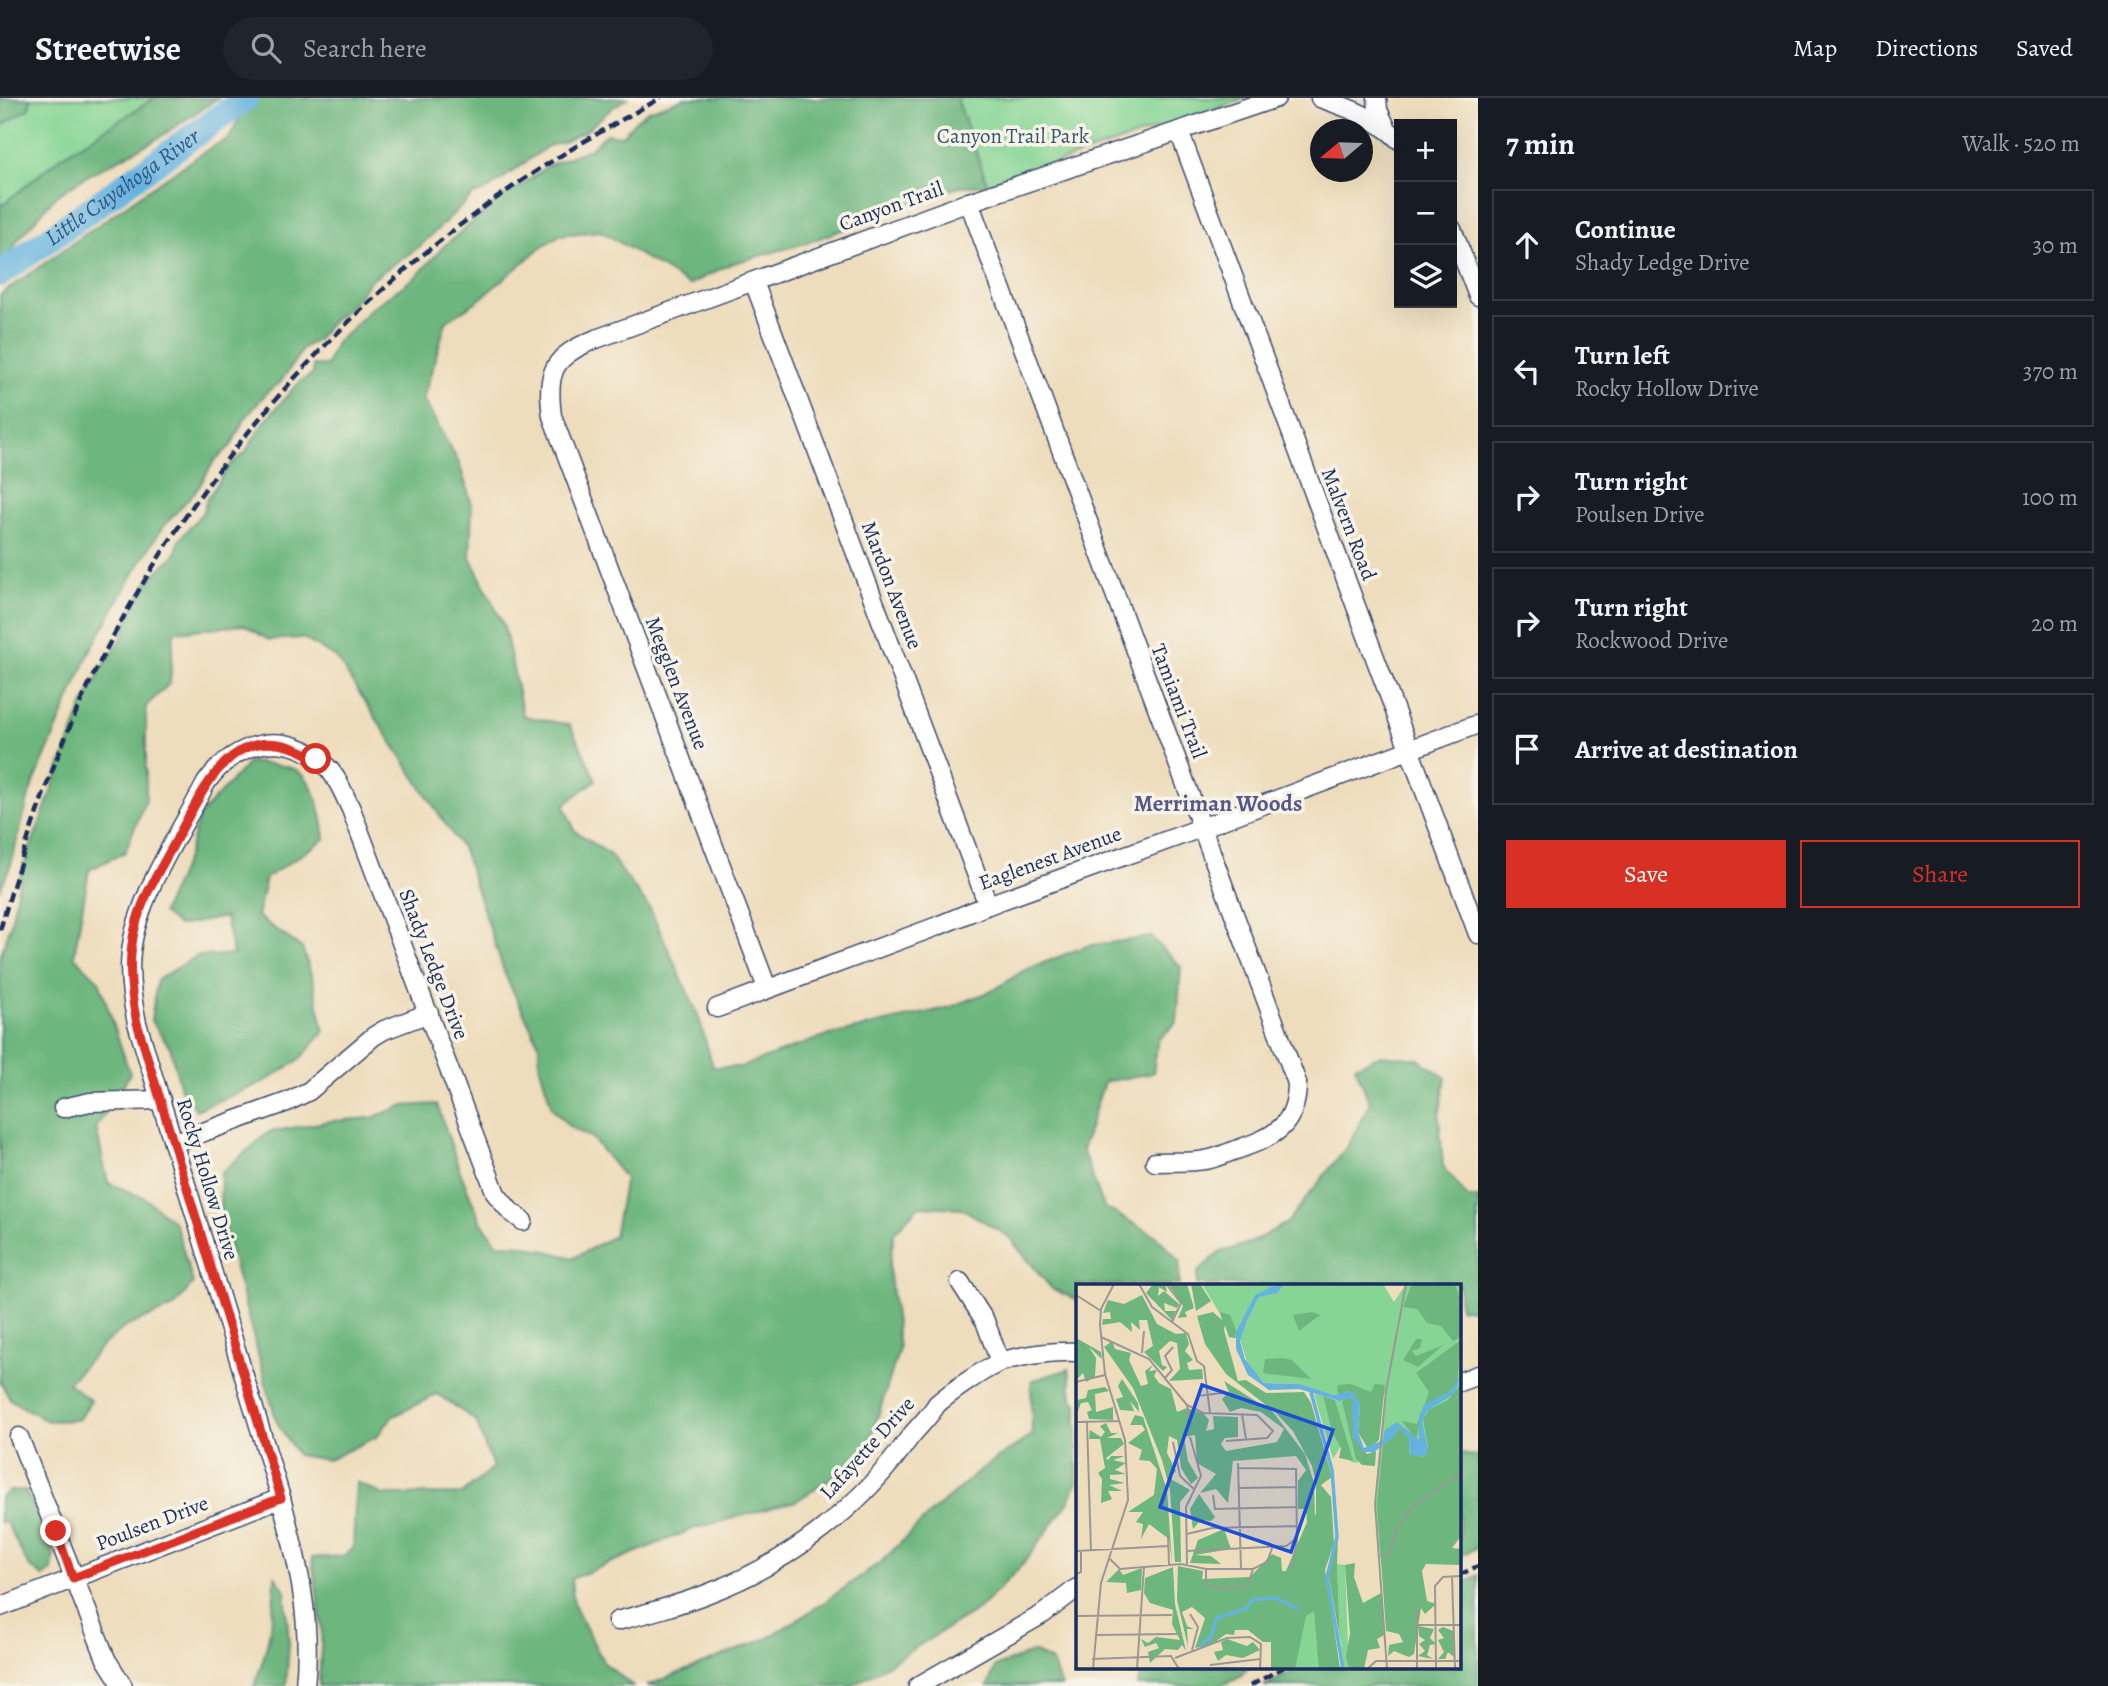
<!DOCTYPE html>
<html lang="en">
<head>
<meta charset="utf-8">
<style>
	body { margin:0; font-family:Alegreya,serif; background:#20242c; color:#f1f3f6 }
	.controls { position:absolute; right:21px; top:21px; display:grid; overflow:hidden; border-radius:0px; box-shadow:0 7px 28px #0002 }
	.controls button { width:63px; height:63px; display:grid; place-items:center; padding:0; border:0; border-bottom:2px solid #363941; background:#171b24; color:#f1f3f6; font:35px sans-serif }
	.compass { position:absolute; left:1310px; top:21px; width:63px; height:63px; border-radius:50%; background:#171b24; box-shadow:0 7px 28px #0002; rotate:251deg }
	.stop { position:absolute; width:21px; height:21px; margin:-16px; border:5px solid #d93025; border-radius:50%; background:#fff }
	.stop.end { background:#d93025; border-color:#fff; box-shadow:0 2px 7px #0008 }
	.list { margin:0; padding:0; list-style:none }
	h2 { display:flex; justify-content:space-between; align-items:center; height:91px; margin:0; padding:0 28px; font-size:30px }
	h2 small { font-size:23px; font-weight:400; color:#9ea1a6 }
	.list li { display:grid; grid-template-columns:46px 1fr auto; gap:21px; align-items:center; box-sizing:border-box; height:112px; margin:0 14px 14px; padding:0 14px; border:2px solid #363941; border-radius:0px }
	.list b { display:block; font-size:26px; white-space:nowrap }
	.list p { margin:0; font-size:23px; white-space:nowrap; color:#9ea1a6 }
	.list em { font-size:23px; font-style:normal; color:#9ea1a6 }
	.actions { display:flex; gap:14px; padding:21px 28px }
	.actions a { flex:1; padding:16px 0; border:2px solid #d93025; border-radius:0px; text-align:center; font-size:24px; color:#d93025 }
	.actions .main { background:#d93025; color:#fff }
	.icon { flex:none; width:38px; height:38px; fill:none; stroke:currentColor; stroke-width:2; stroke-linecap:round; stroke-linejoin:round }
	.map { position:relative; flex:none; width:1478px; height:1588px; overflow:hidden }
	header { display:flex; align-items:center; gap:42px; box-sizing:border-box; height:98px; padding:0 35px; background:#171b24; border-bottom:2px solid #363941 }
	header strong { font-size:33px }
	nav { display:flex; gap:38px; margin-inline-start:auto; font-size:24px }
	.search { width:490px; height:63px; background:#20242c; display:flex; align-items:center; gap:18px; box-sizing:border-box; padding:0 24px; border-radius:38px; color:#9ea1a6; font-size:26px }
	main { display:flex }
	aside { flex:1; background:#171b24 }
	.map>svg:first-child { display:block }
</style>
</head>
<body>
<header>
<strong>Streetwise</strong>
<div class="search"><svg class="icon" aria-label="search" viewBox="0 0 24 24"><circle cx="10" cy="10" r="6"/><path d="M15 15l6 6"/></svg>Search here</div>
<nav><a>Map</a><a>Directions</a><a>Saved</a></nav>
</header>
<main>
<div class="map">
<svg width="1478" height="1588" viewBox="0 0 1478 1588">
	<rect width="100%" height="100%" fill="#f7f3e8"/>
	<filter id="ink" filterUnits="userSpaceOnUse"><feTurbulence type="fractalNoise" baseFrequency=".0143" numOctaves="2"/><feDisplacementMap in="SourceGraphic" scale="14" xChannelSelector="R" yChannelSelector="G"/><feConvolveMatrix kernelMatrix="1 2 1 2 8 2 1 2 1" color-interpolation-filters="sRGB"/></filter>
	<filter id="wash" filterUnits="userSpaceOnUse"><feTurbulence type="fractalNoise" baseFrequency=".00686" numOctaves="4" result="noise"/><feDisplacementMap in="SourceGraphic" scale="28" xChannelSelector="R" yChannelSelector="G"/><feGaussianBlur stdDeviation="1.57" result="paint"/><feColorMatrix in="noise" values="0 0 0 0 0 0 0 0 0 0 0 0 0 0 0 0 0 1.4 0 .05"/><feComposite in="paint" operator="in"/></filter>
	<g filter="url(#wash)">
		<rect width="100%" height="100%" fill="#eeddbc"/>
		<g fill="#87d594" stroke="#518279" stroke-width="2">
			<path d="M31,0h124l-94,59 -61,50v-80l29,-19z"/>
			<path d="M959,0h289l-260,88 -31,-87z"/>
		</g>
		<g fill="#6db67e" stroke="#44726e" stroke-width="2">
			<path d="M0,0h31l-2,10 -29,19z"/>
			<path d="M155,0h63l-61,41 -72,38 -30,20 -38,44 -10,16 -7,5v-55l61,-50z"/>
			<path d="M259,0h369l-16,10 -25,22 -21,11 -18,5 -61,44 -14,5 -54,52 -49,33 -9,14 -15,16 -15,12 -14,18 -13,7 -24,36 -12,8 -24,29 -13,26 -17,15 -15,26 -37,41 -26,41 -46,82 -60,141 -19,72 -11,26v-595l156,-111 54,-36 19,-9 10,-21z"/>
			<path d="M685,0h274l-2,1 31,87h-27l-155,57 -76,21 -41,21 -88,-54 -41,4 -19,12 -61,52 -34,23 -23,77 36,64 13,42 -2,52 34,69 19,90 47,9 26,55 -32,25 11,26 34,23 41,55 48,106 15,52h28l81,-30 129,-30 43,-17 29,-19 63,-25 65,-9 30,30 -4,55 -19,18 -5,33 -49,9 -22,68 22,57 52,29 24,25 -1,24h-102v15l-25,-11 -44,-53 -47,-28 -42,-2 -25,27 -5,36 10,80 -32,102 -26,21 -45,29 -103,28 -122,50 3,26 30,58 29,23h-314l3,-58 -10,-70 32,-2 9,-8 3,-66 27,13 79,-1 31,-26 -17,-47 -39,-27 -45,23 -16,20 -48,23 -31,-5 -21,-35 -56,-207 1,-40 48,-41 62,-11 41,-3 30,-12 35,-2 24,70 20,48 17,22 25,1 51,13 40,-22 11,-58 -33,-40 -22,-11 -18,-19 -13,-44v-20l-33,-67 -42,-125 -127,-193 -34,-21 -34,2 -25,-15 -70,7 -4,51 -24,23v93l-21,53 -36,18 -15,86 25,25 31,93 -34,54 12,55 37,15 30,25 18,60 -19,24 -49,20 -21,17 -36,39 23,18 -13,19 -31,1 -36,-21 -11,-18v-425l11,-34 9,-47 62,-168 20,-40 20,-30 7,-22 19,-35 28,-28 3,-13 24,-28 4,-13 23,-34 15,-12 17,-28 29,-34 10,-10 12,-7v-9l13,1 11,-25 12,-9 20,-22 48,-34 26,-29 58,-49 23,-14 23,-18 43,-17 16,-15 16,2 13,-15 13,-10z"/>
			<path d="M249,664c14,2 32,2 45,7 22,9 29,50 31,70l-59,39 -9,38 45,32 10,29 12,55 -25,28 -35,22 -68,28 -16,-23 -10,-40 -19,-26 6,-41 40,-24 36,-1 -8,-38 -46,9 -17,-13 25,-55 12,-42z"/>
			<path d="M1381,957l37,4 28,19 -7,38 4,50 25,32h10v111h-19v-24h-262l1,-13 21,-19 33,-11 35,-19 61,-78 22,-42 -15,-37z"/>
			<path d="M1069,1271l3,29 5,6v77l-7,19 -47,64 -44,45 -127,77h-206l122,-48 58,-37 56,-40 48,-47 53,-46 49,-33 -1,-54z"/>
			<path d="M1459,1354l12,4 7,-1v92l-19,9z"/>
			<path d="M25,1392l29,64 -2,17 -9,6 -15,-12 -22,-43 -6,1v-26l10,-6z"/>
			<path d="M1478,1477v111h-214l38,-19h157v-81z"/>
			<path d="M275,1478l10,14 4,54 -3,42h-32c15,-39 20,-69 21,-110z"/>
			<path d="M1033,1554l19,10 9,24h-73l7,-19z"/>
			<path d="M1141,1569h108l-9,9 -20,10h-82z"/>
		</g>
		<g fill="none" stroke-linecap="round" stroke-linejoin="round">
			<path stroke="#64b2de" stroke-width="26" id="s1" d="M0,176l246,-176"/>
		</g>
	</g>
	<g filter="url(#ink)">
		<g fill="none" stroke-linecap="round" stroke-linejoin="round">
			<defs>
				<g id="minor">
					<path d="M1320,0c29,10 57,20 79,42"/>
					<path d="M1377,0l1,12 8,17"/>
					<path d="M1179,33l299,803"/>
					<path d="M969,104l328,881c0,44 -24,54 -61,67 -10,3 -21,9 -31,10 -16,3 -34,1 -50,2"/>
					<path d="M1452,131l26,67"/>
					<path d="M754,184l234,623"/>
					<path d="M767,890l-215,-572c-6,-45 1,-60 44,-77l373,-137 307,-104"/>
					<path d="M717,910l218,-81 53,-22 213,-77 277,-104"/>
					<path d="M63,1010l27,-6 71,-2"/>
					<path d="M173,1045l114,-41 22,-11 65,-55 10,-6 45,-17"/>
					<path d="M960,1184l25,39 15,41"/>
					<path d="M1459,1284l19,-7"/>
					<path d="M19,1339l87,222 17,27"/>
					<path d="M0,1509l281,-109"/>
					<path d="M617,1523c31,-8 62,-16 92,-28 80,-30 152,-86 201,-156 9,-11 20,-21 27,-33 14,-12 48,-36 64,-42 21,-7 54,-11 76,-10"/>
					<path d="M305,1588c7,-68 -7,-123 -24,-188l-144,-475c-5,-23 -9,-47 -6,-71 6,-55 49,-119 75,-169 29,-42 81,-56 121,-16 11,11 17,28 24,42l145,385 14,17 13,10"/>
					<path d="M918,1588l125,-72 34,-26"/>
				</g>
			</defs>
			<use href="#minor" stroke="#3b496c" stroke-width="21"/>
			<use href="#minor" stroke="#fff" stroke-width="18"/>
			<g stroke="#1b2f5e" stroke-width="4.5" stroke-dasharray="10 5" stroke-linecap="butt">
				<path d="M0,832c23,-79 48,-157 83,-233 92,-199 239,-376 418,-502 51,-36 105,-67 160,-97"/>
				<path d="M1459,1477l19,-9"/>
				<path d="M1250,1588l34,-19"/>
			</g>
		</g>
	</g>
	<g fill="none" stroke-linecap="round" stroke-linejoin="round" filter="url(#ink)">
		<path stroke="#d93025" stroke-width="9" d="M56,1433l17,47 208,-80 -144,-475c-7,-32 -10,-63 -2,-95 7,-31 26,-60 41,-88 31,-58 61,-129 140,-81"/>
	</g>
	<g text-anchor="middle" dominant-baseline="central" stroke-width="7" stroke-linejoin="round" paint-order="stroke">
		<g font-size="21" fill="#36586c" stroke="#f7f3e8">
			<text x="1013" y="38">Canyon Trail Park</text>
		</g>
		<g font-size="21" fill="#1b2f5e" stroke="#f7f3e8">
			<text transform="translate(891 108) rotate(-20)">Canyon Trail</text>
			<text transform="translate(1349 426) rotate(69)">Malvern Road</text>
			<text transform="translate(892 487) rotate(69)">Mardon Avenue</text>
			<text transform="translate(677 585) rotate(69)">Megglen Avenue</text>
			<text transform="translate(1179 603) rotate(69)">Tamiami Trail</text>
			<text transform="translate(1050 760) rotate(-20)">Eaglenest Avenue</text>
			<text transform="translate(434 866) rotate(69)">Shady Ledge Drive</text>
			<text transform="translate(208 1081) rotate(73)">Rocky Hollow Drive</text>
			<text transform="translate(867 1350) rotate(-48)">Lafayette Drive</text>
			<text transform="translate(152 1425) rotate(-21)">Poulsen Drive</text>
		</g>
		<g font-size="23" font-style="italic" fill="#315684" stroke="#f7f3e8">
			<text stroke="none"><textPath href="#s1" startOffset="150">Little Cuyahoga River</textPath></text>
		</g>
		<g font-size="23" font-weight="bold" fill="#555889" stroke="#f7f3e8">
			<text x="1218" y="705">Merriman Woods</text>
		</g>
	</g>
	<g transform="translate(1076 1186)">
		<rect width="385" height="385" fill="#eeddbc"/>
		<path d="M126,0h181l11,18 12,-18h55v229l-80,50 -6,-51 10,-118 -51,1 -34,-11 -36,-1 -17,-21 -7,-23 -11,-2 -7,-20zM238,110l9,2 9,36 9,14 -8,13zM259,116h8l15,63 -7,-1zM261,280l8,1 4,104h-5l-4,-31zM254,316l10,69h-46l9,-59z" fill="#87d594"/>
		<path d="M77,0h12l2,8 -8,-5 -1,9 6,-5 15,13 -2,4 -13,-5 1,8h11l-4,9 -26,-27zM92,0h19l7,24 -9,4 2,5 -9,1 5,-12zM115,0h9l11,17 -15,10zM336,0h43l6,17v36l-8,4 -12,-15 -14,-3 -10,-14 -14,-2zM66,11l15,29 19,10 10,-1 3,11 -4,7 8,9 -6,3 2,7 13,-1 1,10 -34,2 11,-12 -3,-26 -7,-2 -11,10 3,14 5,2 -4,4 -19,-19 9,-6 -6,-26h-8l1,10 -9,-8 1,10 -12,-10 -18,3 1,-6h8l-1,-7 -7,1 5,-13 16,4zM137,28l9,8 -2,-8 10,3 6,15 -1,8 -6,-1 -4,-12 -1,5 14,51 8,-1 20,13 38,-1 7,11 21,74 -11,8 10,12 3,46 -9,27 15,99h-21l-5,-58 -8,5 -11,53h-24v-27h-8l-15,-12h-13l-1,5 -8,-1 -15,11 -16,3 10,-30 -13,-11 -10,5 5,14 7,3h-7l1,18 -11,-47 1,-34 25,5 -1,8 48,-2 22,-23 9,4 1,13h4l21,-49 -1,-13h-8v-28l8,-11 -10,-14 -63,5 -5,42 -12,-14 -16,4 16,-19 -19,-11 -2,-28 -11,2 4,24 10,17 -7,6 -10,-16 -4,-28 -8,-4 -2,17 9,18 -7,7 21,12 -10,12 1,60h-6l-5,-72 -8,-30 -29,-72 -29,-41 8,-6 3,8 16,4 -2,7 12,26 7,-2 -3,-13 8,-6 -4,6 8,-1 -3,6 5,7 12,6 6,23 10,-4 17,6 5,6 -3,11 8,-2 -1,-13 25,1v20l-13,1 -4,6 5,7 51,-9 7,-13 -23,-17 -20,-4 -11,4 -8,-13 7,-7 -5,-11 49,31 32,42 9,29 1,34 1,-5v-29l-4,-17 -19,-35 -18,-19 -49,-38 -21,-30 -8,-28zM236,28l8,3 -21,16 -6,-16zM0,54l25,14 1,7 -13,-12 7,11 -1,19 -9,5 -3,-9 -7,7zM340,55h6l-2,9 -8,3 4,5 27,-11 -25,22 -15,-7zM385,56l-4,44 -12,12 -20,8 -9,36 -14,-19 15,3 12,-32 -13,-19zM207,74l9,2 19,19 -48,-6 2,-14zM46,95l16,24 1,9 -9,-11 4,10 -14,-1 -4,-11 7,-2 -5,-11zM275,100l20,8 4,-8 10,1 -6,55 -11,9 -10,-17 2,-28 -12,-13 -9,4 -2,-5 1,-5zM385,100v152l-9,12 9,1v16l-35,-1 -4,7 5,30 9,3 -11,10 -4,-6 -7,46 -5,3 -15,-6 -6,5 1,-11 14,-3 -4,-8 -13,-3 -9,-127 6,-59 16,-18 10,11v15l14,4 5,-10 -5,-28 6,-9 19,-10zM29,103l4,4 -14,3 1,18 17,-5v13l-24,-1 -2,-7 5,-2 -4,-8 -7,1 -4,10v-13l9,-2 2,-8zM247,112l12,4 18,61 -14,-3 2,-10 -9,-16zM274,112l5,5 -2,35 14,18 9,-3 -1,15 -13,-1 -6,-6 -14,-58zM59,131l8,2 24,73 5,73 -3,-24 -20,-15 -8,15 2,-15 -7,-2 7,-10h-15l26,-17 3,-26 -7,-8 -11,-1 3,-10 -14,-7 17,-13 -3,-5h-12zM30,139l5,10h7l-11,5h14l3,6 -18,14 2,2 3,-4h14l-12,4 13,3 -11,7 11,4 -16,1v4l15,4 -16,2 13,6h-14l4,8 -11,4 1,-24 -4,-6 7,-5 -5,-29h-11l1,-9 11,7 4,-5 -5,-6zM123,210l16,23 -4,4 -10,-1 -8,9 -3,-20zM148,245l7,20 -36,6 16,1 10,8 -31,-1 8,-23zM262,252l-1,28 3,75 -12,-67zM279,279l-1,14 9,26 18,-10 3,42 -7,4 3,9 -12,2 -4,19h-15l-3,-13 4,-22 -5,-69zM97,283l2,37 11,47 -4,-6 -4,5 -13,-1 -15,14 -2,-11 11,-4 -3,-5 -11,4 -4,-8 7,4 8,-6 24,3 -8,-16 1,-14 -23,-7 -6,-10 1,-15zM66,284l-1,22 -14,3 -1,-10 -20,-1 13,-13 4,6zM342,342l16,3 -4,9 6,6 -6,1 -3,10 6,4 -15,-3 7,-5 -6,-7 6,-4 -6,-4zM367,343l10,4 1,26 -6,-5 -3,7h-7l6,-7 -6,-12 6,-2 -6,-8zM151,355l20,7 6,-4 7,8 -17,8 -17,-3 -8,6 -4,-9 9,-2 -2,-8z" fill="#6db67e"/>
		<path d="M202,0h6l-7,9 -18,4 -12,23 -7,21 5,18 19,24 36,1 34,11 18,-4 8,13 -2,28 6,16 19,-8 2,-10 12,-8 22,18v-24l6,-12 26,-13 10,-18 -6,20 -28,18 -5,10 6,30 -3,5 -15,-1 -1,-17 -11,-11 -3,9 -21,16h-11l-10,-16 -1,-39 -12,4 -41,-12 -30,1 -21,-15 -12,-26v-17l19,-37z" fill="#64b2de"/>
		<path fill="none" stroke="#64b2de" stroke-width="3.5" d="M235,108l21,78 5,67 -10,40 16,92M124,362l11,-10 6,-18 30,-10 5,-8 23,-2 24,11"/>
		<path fill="none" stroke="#9a9796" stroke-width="2" d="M63,0l13,23 36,27 9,27 7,5M90,0l15,19 -9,19M0,11l25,16M25,53l48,22 38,46 2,15M66,69l2,-22M128,82l6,47M89,94l7,-8 -7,-14 8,-9M0,98l29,-7M121,112l25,-3M111,121l16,8 54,2 16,16 -6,7 -41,3M166,130l4,25M0,138l44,-1M11,138l4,129M97,158l7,34 15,14M162,179l3,106M162,184l58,1 1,72 -6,27M163,204l58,-1M137,211l2,14 82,-2M111,250l25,-6 85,-2M92,252l1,29M0,267l92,-5M111,267l99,-5 10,-7M304,272l10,-3 6,-23 18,-24 47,-33M34,275l10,10 61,-5 25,5h47l14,-7 6,-16M111,281l-1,-58 15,-31 -11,-39M130,285v14l8,5 33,-1 6,-18M0,290l5,-2v-21M376,292l3,93M114,330l8,13 -6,23M0,332l96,-1M341,341h44M20,351l81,-1M99,374l52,-20 23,-1 11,7 -1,25M16,375l79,-3 8,13M134,381l50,-6M17,385l8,-86 27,-83 -3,-60 -20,-66 -5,-49 1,-16 13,-25M61,385l7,-102M291,385l9,-8h85M311,385l-12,-165 11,-113 20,-107M341,385v-61M360,385l-1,-83 8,-9 18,-1"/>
		<path fill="#1d4ed8" fill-opacity="0.15" stroke="#1d4ed8" stroke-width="3.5" d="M126,101l131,45 -42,122 -131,-45z"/>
		<rect width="385" height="385" fill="none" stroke="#1b2f5e" stroke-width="3.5"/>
	</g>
</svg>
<div class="controls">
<button>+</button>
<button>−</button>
<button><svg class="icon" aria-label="layers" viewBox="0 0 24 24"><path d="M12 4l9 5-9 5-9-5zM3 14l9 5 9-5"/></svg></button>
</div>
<svg class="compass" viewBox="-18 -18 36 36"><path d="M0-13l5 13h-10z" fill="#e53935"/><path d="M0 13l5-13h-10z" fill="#9ea1a6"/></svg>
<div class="stop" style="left:316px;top:661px"></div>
<div class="stop end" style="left:56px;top:1433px"></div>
</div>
<aside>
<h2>7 min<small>Walk · 520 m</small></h2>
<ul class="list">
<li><svg class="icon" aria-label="ahead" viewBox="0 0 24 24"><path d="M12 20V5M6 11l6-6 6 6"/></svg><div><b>Continue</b><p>Shady Ledge Drive</p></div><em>30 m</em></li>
<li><svg class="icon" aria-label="left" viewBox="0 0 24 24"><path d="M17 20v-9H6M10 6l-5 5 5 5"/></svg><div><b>Turn left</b><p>Rocky Hollow Drive</p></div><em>370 m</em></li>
<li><svg class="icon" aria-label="right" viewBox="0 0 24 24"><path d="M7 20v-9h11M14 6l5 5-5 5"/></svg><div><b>Turn right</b><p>Poulsen Drive</p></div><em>100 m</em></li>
<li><svg class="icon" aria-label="right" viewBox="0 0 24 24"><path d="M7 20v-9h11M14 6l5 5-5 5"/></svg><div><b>Turn right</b><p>Rockwood Drive</p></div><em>20 m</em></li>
<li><svg class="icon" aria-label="arrive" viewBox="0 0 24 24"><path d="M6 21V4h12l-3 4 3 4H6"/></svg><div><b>Arrive at destination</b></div></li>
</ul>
<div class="actions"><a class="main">Save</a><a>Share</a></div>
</aside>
</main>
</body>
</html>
